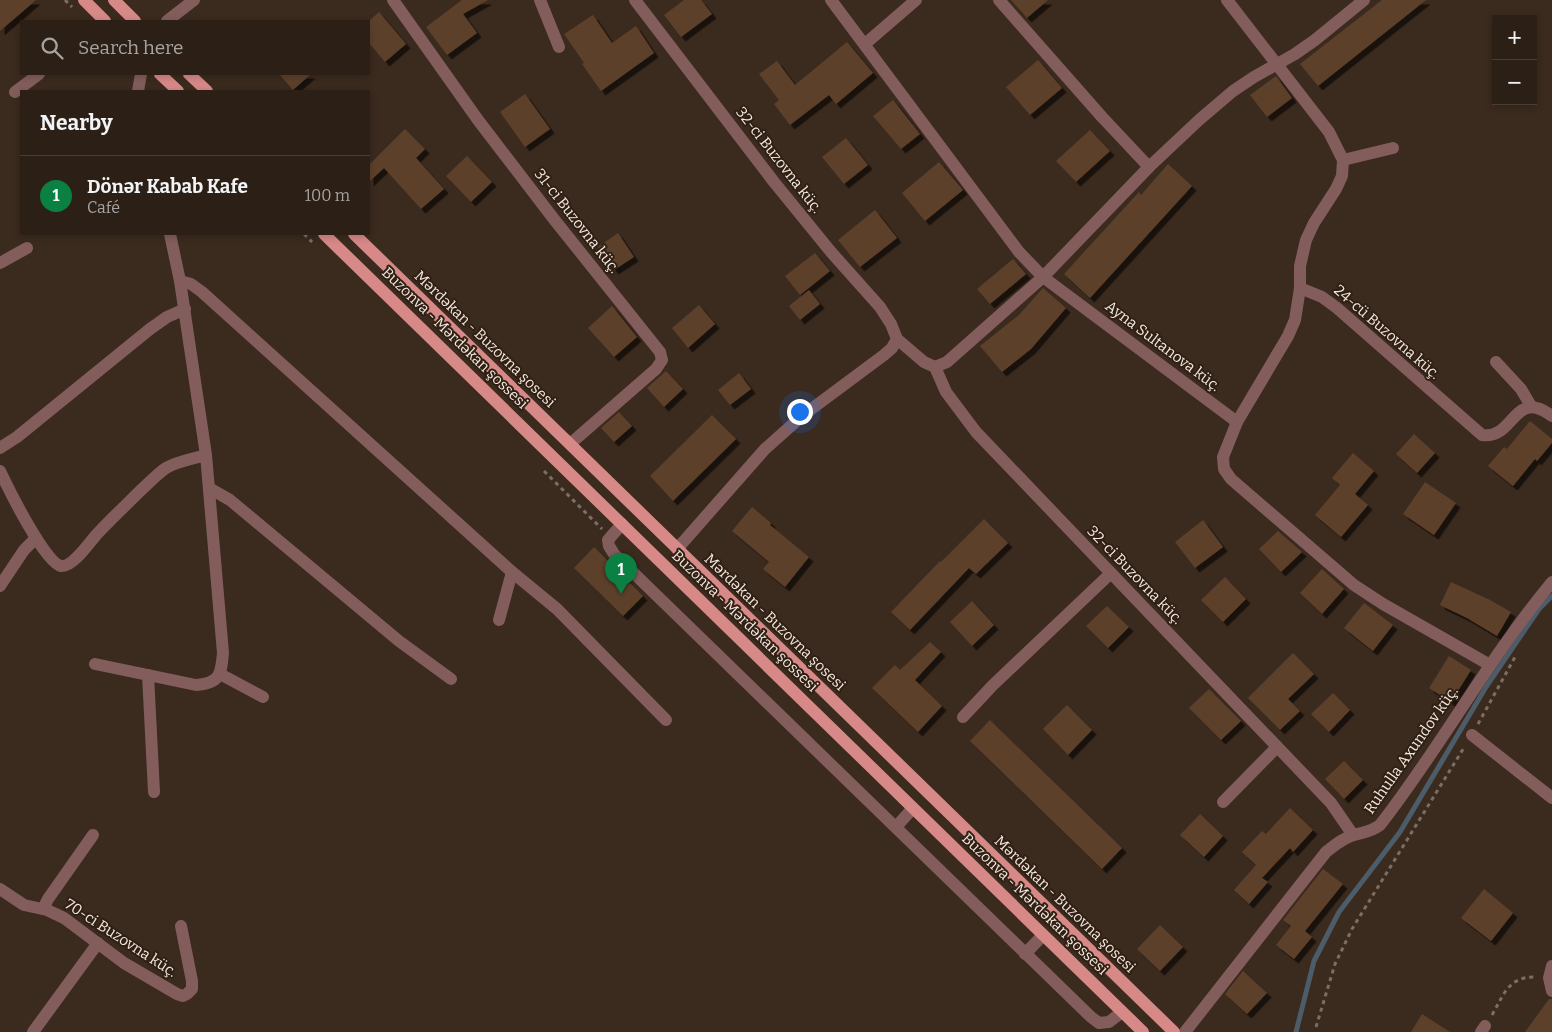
<!DOCTYPE html>
<html lang="en">
<head>
<meta charset="utf-8">
<style>
	body { margin:0; font-family:Bitter,serif; background:#382d23; color:#f1f3f6 }
	.controls { position:absolute; right:15px; top:15px; display:grid; overflow:hidden; border-radius:0px; box-shadow:0 2px 8px #0003 }
	.controls button { width:45px; height:45px; display:grid; place-items:center; padding:0; border:0; border-bottom:1px solid #483e35; background:#2c2016; color:#f1f3f6; font:25px sans-serif }
	.you { position:absolute; left:799px; top:411px; width:18px; height:18px; margin:-12px; border:4px solid #fff; border-radius:50%; background:#1a73e8; box-shadow:0 0 0 8px #1a73e833 }
	.badge { display:grid; place-items:center; width:32px; height:32px; border-radius:50%; background:#0b8043; color:#fff; font-size:16px; font-weight:700 }
	.pin { position:absolute; translate:-50% -41px; filter:drop-shadow(0 1px 2px #0008) }
	.pin::after { content:''; position:absolute; top:26px; width:18px; height:15px; background:inherit; clip-path:polygon(0 0,100% 0,50% 100%) }
	.list { margin:0; padding:0; list-style:none }
	h2 { display:flex; justify-content:space-between; align-items:center; height:65px; margin:0; padding:0 20px; font-size:21px }
	h2 small { font-size:16px; font-weight:400; color:#a6a3a1 }
	.list li { display:grid; grid-template-columns:32px 1fr auto; gap:15px; align-items:center; box-sizing:border-box; height:80px; padding:0 20px; border-top:1px solid #483e35 }
	.list b { display:block; font-size:19px; white-space:nowrap }
	.list p { margin:0; font-size:16px; white-space:nowrap; color:#a6a3a1 }
	.list em { font-size:16px; font-style:normal; color:#a6a3a1 }
	.icon { flex:none; width:28px; height:28px; fill:none; stroke:currentColor; stroke-width:2; stroke-linecap:round; stroke-linejoin:round }
	.map { position:relative; flex:none; width:1552px; height:1032px; overflow:hidden }
	.search { position:absolute; background:#2c2016; box-shadow:0 2px 8px #0003; left:20px; top:20px; width:350px; height:55px; display:flex; align-items:center; gap:12px; box-sizing:border-box; padding:0 18px; border-radius:0px; color:#a6a3a1; font-size:19px }
	.panel { position:absolute; background:#2c2016; box-shadow:0 2px 8px #0003; left:20px; top:90px; width:350px; height:145px; border-radius:0px }
	.map>svg:first-child { display:block }
</style>
</head>
<body>
<div class="map">
<svg width="1552" height="1032" viewBox="0 0 1552 1032">
	<defs>
		<filter id="shadow"><feDropShadow dx="4.5" dy="4.5" stdDeviation="0" flood-color="#0009"/></filter>
	</defs>
	<rect width="100%" height="100%" fill="#3b2a1e"/>
	<g fill="none" stroke-linecap="round" stroke-linejoin="round">
		<path stroke="#4c5c68" stroke-width="5" d="M1296,1032l18,-71 25,-49 61,-80 86,-145 53,-78 13,-13"/>
	</g>
	<g fill="#5d402b" filter="url(#shadow)">
		<path d="M0,0h36l-36,31z"/>
		<path d="M462,0h26l-25,14 14,19 -30,22 -21,-28z"/>
		<path d="M684,0h17l11,14 -31,23 -17,-22z"/>
		<path d="M1011,0h37l-21,18z"/>
		<path d="M1382,0h44l-108,86 -18,-22z"/>
		<path d="M379,12l27,32 -21,18 -16,-19v-22z"/>
		<path d="M593,15l19,28 24,-17 18,27 -53,38 -19,-27 2,-1 -20,-29z"/>
		<path d="M847,42l26,31 -37,31 -7,-9 -39,30 -16,-21 5,-4 -20,-26 18,-13 18,24z"/>
		<path d="M1038,60l24,28 -32,27 -24,-28z"/>
		<path d="M279,74h32l-18,16z"/>
		<path d="M1276,76l16,22 -25,19 -17,-22z"/>
		<path d="M525,94l25,35 -25,18 -25,-35z"/>
		<path d="M893,100l27,34 -19,15 -28,-33z"/>
		<path d="M405,129l20,20 -9,9 28,31 -23,20 -37,-41 -15,14v-17z"/>
		<path d="M1090,130l20,21 -34,31 -20,-21z"/>
		<path d="M846,138l22,27 -24,19 -22,-27z"/>
		<path d="M467,156l25,26 -21,20 -25,-26z"/>
		<path d="M939,162l24,28 -38,31 -23,-28z"/>
		<path d="M1168,164l24,22 -102,112 -26,-24 75,-82 2,3z"/>
		<path d="M875,210l22,28 -37,29 -22,-27z"/>
		<path d="M618,233l16,24 -20,13 -16,-23z"/>
		<path d="M815,253l15,18 -30,24 -15,-19z"/>
		<path d="M1013,259l13,15 -36,30 -13,-15z"/>
		<path d="M1043,288l23,20 -35,41 -29,23 -22,-26 39,-31z"/>
		<path d="M809,290l11,14 -20,16 -11,-14z"/>
		<path d="M699,305l16,19 -27,24 -16,-20z"/>
		<path d="M612,306l25,31 -23,20 -26,-29z"/>
		<path d="M666,371l17,18 -19,18 -17,-19z"/>
		<path d="M739,373l12,16 -21,16 -12,-15z"/>
		<path d="M619,412l13,14 -18,16 -13,-14z"/>
		<path d="M712,415l24,24 -63,62 -23,-25z"/>
		<path d="M1530,421l22,18v4l-15,18 -2,-2 -22,27 -25,-20 16,-19 3,2z"/>
		<path d="M1414,434l21,19 -18,20 -21,-19z"/>
		<path d="M1353,453l21,18 -19,23 13,11 -27,32 -26,-22 25,-30 -8,-7z"/>
		<path d="M1425,482l31,21 -22,32 -31,-21z"/>
		<path d="M752,507l19,16 -1,2 39,32 -24,30 -22,-18 6,-7 -37,-31z"/>
		<path d="M984,519l24,24 -32,31 -7,-6 -59,62 -19,-18 49,-51 1,1z"/>
		<path d="M1203,520l20,27 -28,21 -20,-26z"/>
		<path d="M1278,531l24,21 -21,20 -22,-23z"/>
		<path d="M594,547l49,49 -20,20 -49,-48z"/>
		<path d="M1322,569l22,20 -22,25 -22,-21z"/>
		<path d="M1225,577l21,22 -23,23 -22,-22z"/>
		<path d="M1451,582l39,18 21,12 -14,24 -30,-18 -27,-13z"/>
		<path d="M972,601l22,24 -22,21 -22,-24z"/>
		<path d="M1364,603l29,22 -20,26 -29,-23z"/>
		<path d="M1107,606l22,21 -21,21 -22,-22z"/>
		<path d="M930,642l11,10 -26,28 27,26 -24,26 -46,-44 23,-23 5,5z"/>
		<path d="M1293,653l21,21 -26,25 12,12 -20,19 -32,-32z"/>
		<path d="M1449,656l22,14 -20,32 -22,-14z"/>
		<path d="M1209,689l32,32 -20,19 -32,-32z"/>
		<path d="M1333,693l17,17 -21,22 -18,-18z"/>
		<path d="M1067,705l25,25 -24,25 -25,-26z"/>
		<path d="M990,720l132,128 -20,21 -132,-128z"/>
		<path d="M1344,761l19,19 -19,19 -19,-20z"/>
		<path d="M1290,808l23,22 -20,22 -3,-4 -28,30 6,4 -19,22 -15,-14 22,-25 -14,-13 20,-21 4,3z"/>
		<path d="M1200,814l23,22 -19,21 -24,-22z"/>
		<path d="M1323,869l20,15 -38,47 7,6 -18,22 -18,-14 15,-19 -8,-6z"/>
		<path d="M1484,889l29,24 -22,28 -30,-23z"/>
		<path d="M1160,925l23,22 -23,24 -23,-22z"/>
		<path d="M1243,971l24,22 -20,21 -22,-20z"/>
		<path d="M1549,999h3v33h-27z"/>
		<path d="M1422,1014l28,18h-39z"/>
	</g>
	<g fill="none" stroke-linecap="round" stroke-linejoin="round">
		<g stroke="#7d6e63" stroke-width="3" stroke-dasharray="4 4" stroke-linecap="butt">
			<path d="M65,0l7,7"/>
			<path d="M304,234l8,8"/>
			<path d="M544,471l58,58"/>
			<path d="M1478,724l37,-67"/>
			<path d="M1492,1015c12,-21 17,-39 44,-38"/>
			<path d="M1316,1027l19,-63 17,-35 113,-183"/>
		</g>
		<g stroke="#835d5c" stroke-width="12">
			<path d="M393,0l85,120 75,98 107,134 2,8 -6,9 -86,75"/>
			<path d="M540,0l19,47"/>
			<path d="M635,0l139,182 57,70 49,55 11,17 6,15 -5,9 -8,7 -82,61 -37,33 -88,100"/>
			<path d="M831,0l188,252 24,25 194,145 -14,35 1,12 7,10 123,106 29,19 107,61"/>
			<path d="M999,0l103,117 47,50"/>
			<path d="M1227,0l102,132 14,28 -1,16 -6,13 -22,34 -8,17 -6,26v22l22,9 15,11 145,127c33,5 31,-48 70,-19"/>
			<path d="M167,21l27,-21"/>
			<path d="M865,44l51,-44"/>
			<path d="M138,91l3,-17"/>
			<path d="M15,92l24,-18"/>
			<path d="M1343,160l50,-12"/>
			<path d="M0,263l27,-15"/>
			<path d="M180,281l11,3 11,8 310,280 45,37 109,111"/>
			<path d="M897,339l27,23 11,5 11,25 30,40 355,371 22,32"/>
			<path d="M1496,362l25,27 10,17"/>
			<path d="M935,367l12,-5 96,-85 106,-110 50,-47 34,-29 21,-14 41,-23 20,-14 49,-40"/>
			<path d="M1237,422l51,-86 7,-16 5,-32"/>
			<path d="M0,448l17,-11 133,-108 17,-12 18,-8"/>
			<path d="M0,471c8,17 45,92 61,95 11,2 29,-24 36,-32 14,-15 29,-29 43,-43 9,-8 17,-17 26,-23 12,-7 27,-9 40,-13"/>
			<path d="M209,488l21,12 169,141 52,38"/>
			<path d="M622,524l-14,16 1,6 5,8 477,463 8,6 10,-1 13,-10"/>
			<path d="M0,586l24,-36 12,-12"/>
			<path d="M499,620l13,-48"/>
			<path d="M95,664l101,21c24,-2 25,-10 27,-32l-17,-198 -26,-174 -10,-47"/>
			<path d="M220,674l43,23"/>
			<path d="M148,675l6,117"/>
			<path d="M963,717l30,-32 118,-112"/>
			<path d="M1472,735l80,63"/>
			<path d="M1223,802l54,-55"/>
			<path d="M896,827l17,-19"/>
			<path d="M0,889l24,16 23,5 17,8 60,45 53,31 6,2 4,-2 5,-5v-8l-11,-55"/>
			<path d="M43,909l5,-10 45,-64"/>
			<path d="M1025,954l18,-19"/>
			<path d="M1552,966l-3,12 3,13"/>
			<path d="M33,1032l65,-89"/>
			<path d="M1185,1032l141,-180c9,-7 17,-14 28,-17 10,-3 17,-3 26,-10 61,-78 108,-166 172,-243"/>
			<path d="M1481,1032l4,-6"/>
		</g>
		<g stroke="#d78988" stroke-width="12">
			<path d="M84,0l21,21"/>
			<path d="M114,0l21,21"/>
			<path d="M160,74l18,17"/>
			<path d="M189,74l18,17"/>
			<path d="M324,234l819,798"/>
			<path d="M354,234l820,798"/>
		</g>
	</g>
	<g text-anchor="middle" dominant-baseline="central" stroke-width="4" stroke-linejoin="round" paint-order="stroke">
		<g font-size="15" fill="#f4e9e1" stroke="#302014">
			<text transform="translate(779 160) rotate(52)">32-ci Buzovna küç.</text>
			<text transform="translate(577 221) rotate(52)">31-ci Buzovna küç.</text>
			<text transform="translate(1387 332) rotate(41)">24-cü Buzovna küç.</text>
			<text transform="translate(455 338) rotate(44)">Buzonva - Mərdəkan şossesi</text>
			<text transform="translate(485 339) rotate(44)">Mərdəkan - Buzovna şosesi</text>
			<text transform="translate(1163 346) rotate(37)">Ayna Sultanova küç.</text>
			<text transform="translate(1135 575) rotate(46)">32-ci Buzovna küç.</text>
			<text transform="translate(745 621) rotate(44)">Buzonva - Mərdəkan şossesi</text>
			<text transform="translate(775 622) rotate(44)">Mərdəkan - Buzovna şosesi</text>
			<text transform="translate(1411 750) rotate(-55)">Ruhulla Axundov küç.</text>
			<text transform="translate(1035 904) rotate(44)">Buzonva - Mərdəkan şossesi</text>
			<text transform="translate(1065 904) rotate(44)">Mərdəkan - Buzovna şosesi</text>
			<text transform="translate(121 938) rotate(33)">70-ci Buzovna küç.</text>
		</g>
	</g>
</svg>
<div class="controls">
<button>+</button>
<button>−</button>
</div>
<div class="you"></div>
<div class="pin badge" style="left:621px;top:594px">1</div>
<div class="search"><svg class="icon" aria-label="search" viewBox="0 0 24 24"><circle cx="10" cy="10" r="6"/><path d="M15 15l6 6"/></svg>Search here</div>
<section class="panel">
<h2>Nearby<small></small></h2>
<ul class="list">
<li><span class="badge">1</span><div><b>Dönər Kabab Kafe</b><p>Café</p></div><em>100 m</em></li>
</ul>
</section>
</div>
</body>
</html>
